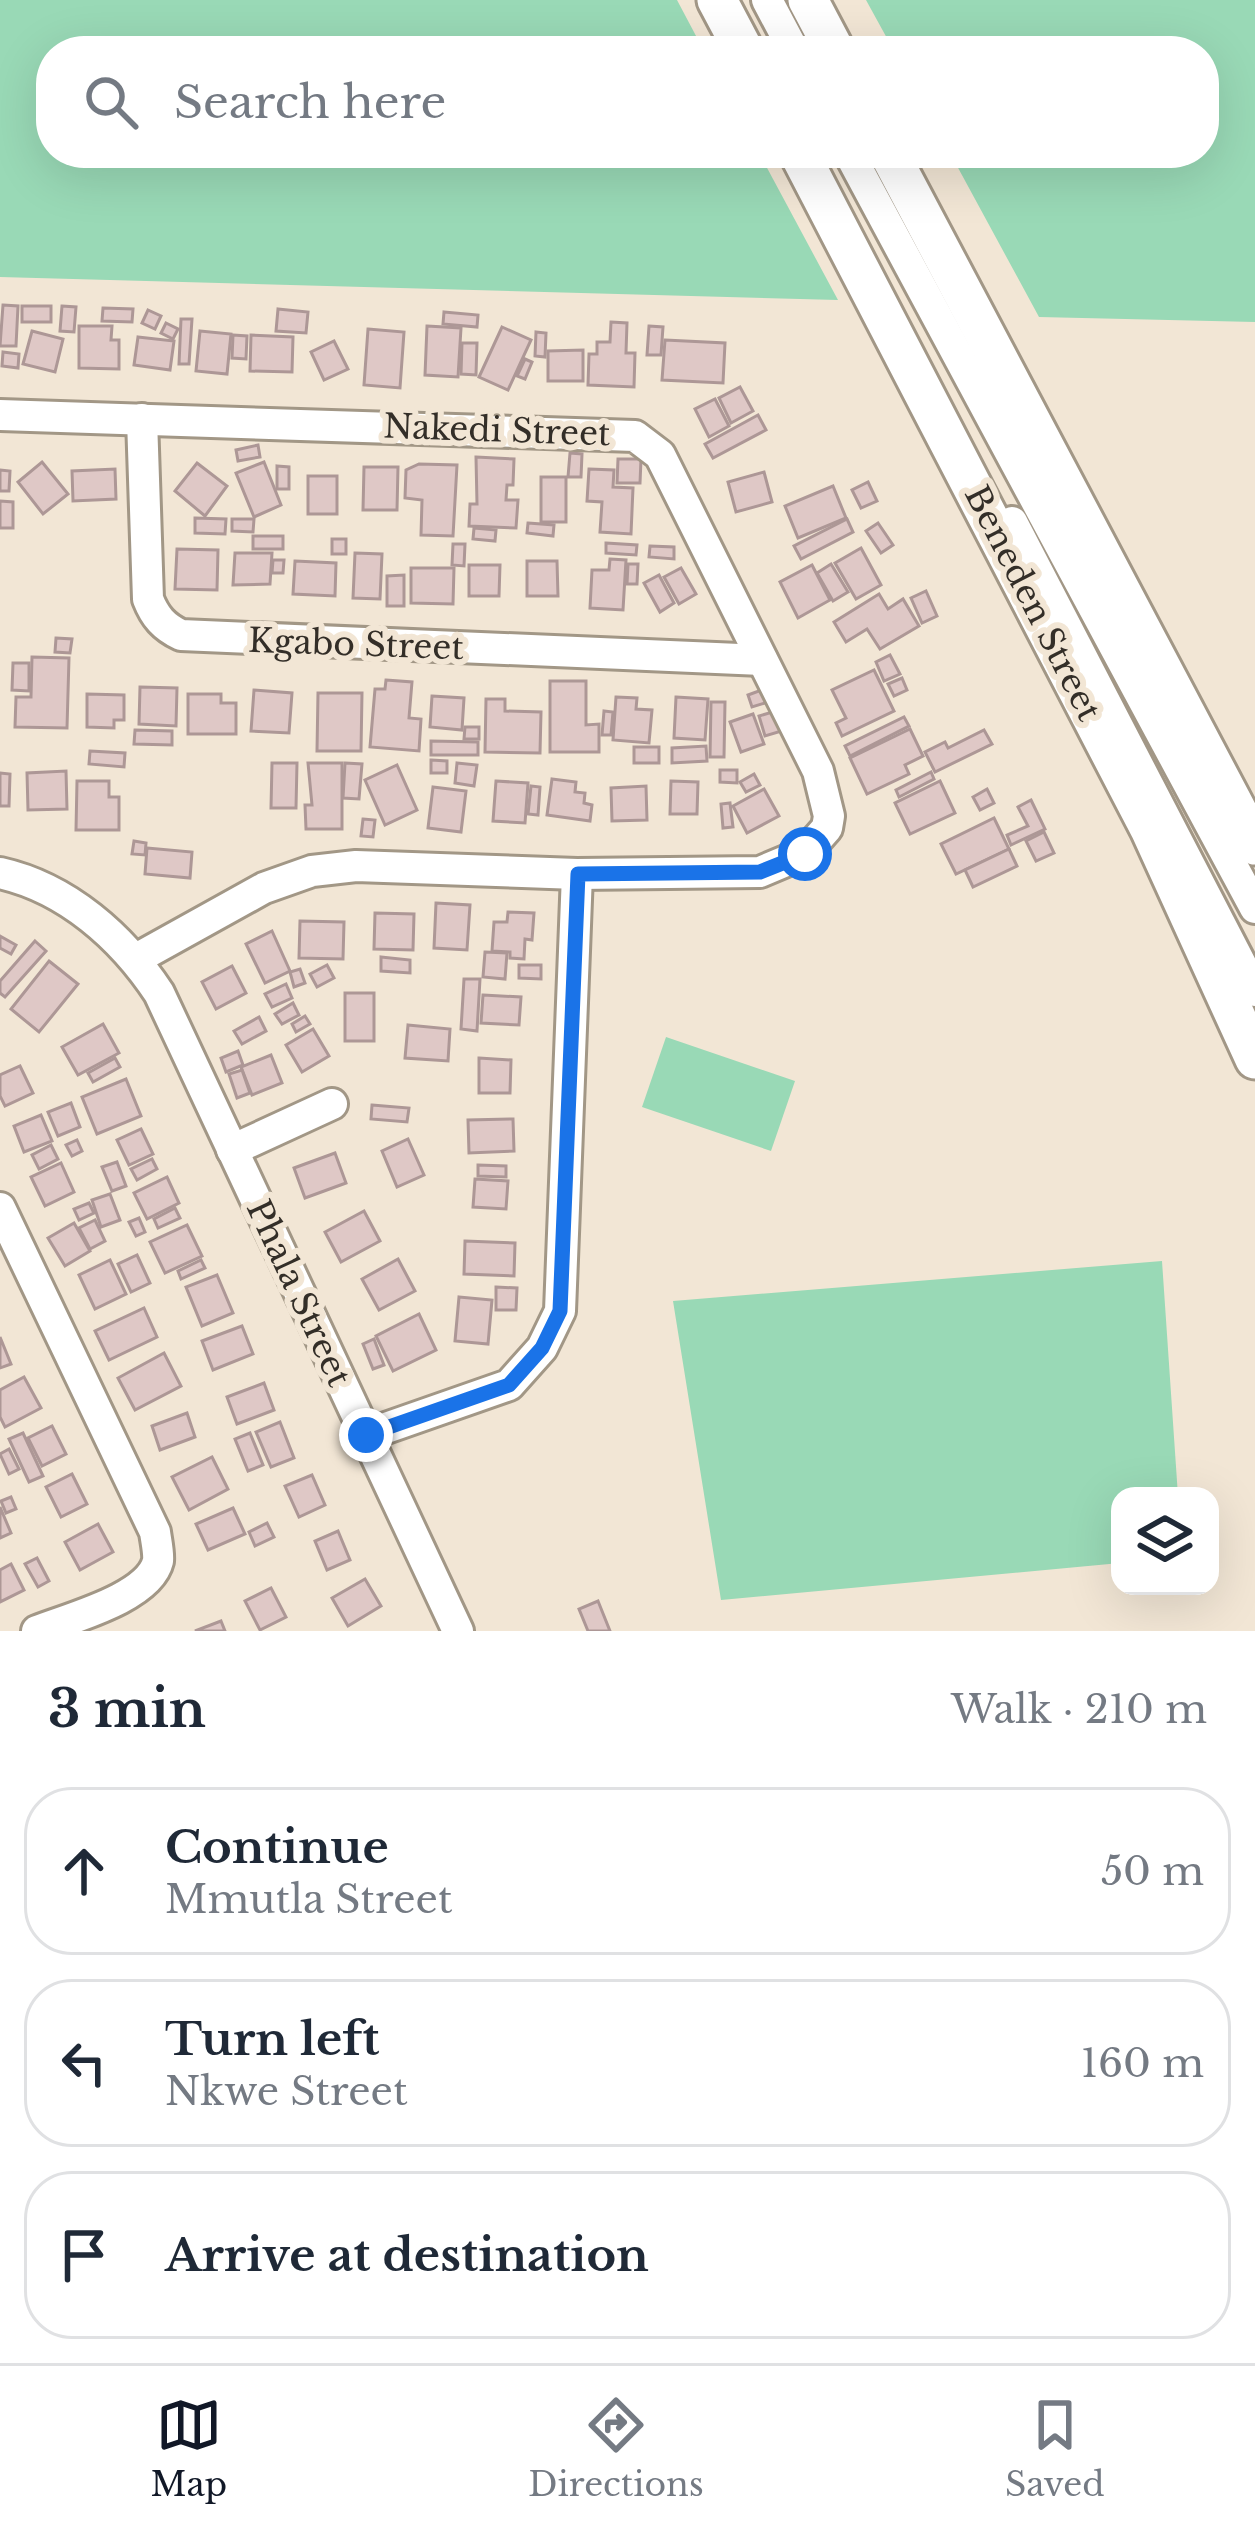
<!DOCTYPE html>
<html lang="en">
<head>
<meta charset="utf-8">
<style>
	body { margin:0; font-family:"Libre Baskerville",serif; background:#f6f6f7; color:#1f2937 }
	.controls { position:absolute; right:36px; bottom:36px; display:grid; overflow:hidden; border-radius:24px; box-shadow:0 12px 48px #0002 }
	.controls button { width:108px; height:108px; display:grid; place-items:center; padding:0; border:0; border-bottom:3px solid #e0e1e3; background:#fff; color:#1f2937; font:60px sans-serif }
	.stop { position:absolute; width:36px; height:36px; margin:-27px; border:9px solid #1a73e8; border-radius:50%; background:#fff }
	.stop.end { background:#1a73e8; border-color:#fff; box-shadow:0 3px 12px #0008 }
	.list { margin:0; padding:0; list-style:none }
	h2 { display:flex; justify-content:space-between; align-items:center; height:156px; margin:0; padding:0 48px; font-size:51px }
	h2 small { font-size:39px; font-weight:400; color:#747a83 }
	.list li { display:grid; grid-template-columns:78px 1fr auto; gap:36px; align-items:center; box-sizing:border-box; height:168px; margin:0 24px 24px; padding:0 24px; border:3px solid #e0e1e3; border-radius:48px }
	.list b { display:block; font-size:45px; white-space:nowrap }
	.list p { margin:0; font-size:39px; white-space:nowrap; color:#747a83 }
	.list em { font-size:39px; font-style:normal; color:#747a83 }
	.icon { flex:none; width:66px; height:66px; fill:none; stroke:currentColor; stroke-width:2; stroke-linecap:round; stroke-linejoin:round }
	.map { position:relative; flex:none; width:1255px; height:1631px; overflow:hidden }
	.search { position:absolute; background:#fff; box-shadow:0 12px 48px #0002; left:36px; right:36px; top:36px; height:132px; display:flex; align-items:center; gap:30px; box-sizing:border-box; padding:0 42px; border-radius:48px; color:#747a83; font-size:45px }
	.sheet { height:732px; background:#fff }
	nav { display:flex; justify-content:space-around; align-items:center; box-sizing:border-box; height:168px; border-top:3px solid #e0e1e3; background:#fff; font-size:33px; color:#747a83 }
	nav a { display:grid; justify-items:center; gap:6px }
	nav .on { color:#111827 }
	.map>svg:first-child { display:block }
</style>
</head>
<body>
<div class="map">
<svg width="1255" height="1631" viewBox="0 0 1255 1631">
	<rect width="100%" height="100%" fill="#f2e6d5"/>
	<g fill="#99d9b6">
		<path d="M0,0h677l27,51h-653v102h708l79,147 -838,-23z"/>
		<path d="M866,0h389v322l-216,-5 -89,-164h254v-102h-310z"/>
		<path d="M666,1037l129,44 -24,70 -129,-44z"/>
		<path d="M1162,1261l16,235h-58v67l-399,37 -48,-299z"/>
	</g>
	<g fill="#dfc8c6" stroke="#ad9796" stroke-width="3">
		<path d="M3,305l15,1 -2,40h-16z"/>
		<rect x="22" y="306" width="29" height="16"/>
		<path d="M62,306l14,1 -2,25 -14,-1z"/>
		<path d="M103,308l30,1 -1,13 -30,-1z"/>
		<path d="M278,309l30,3 -2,21 -30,-2z"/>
		<path d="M148,310l13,6 -6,13 -13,-6z"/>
		<path d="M444,312l34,3 -1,12 -34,-3z"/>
		<path d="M181,319h11l-3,45h-10z"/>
		<path d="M611,322l16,1 -1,30h9l-1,34 -46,-2 1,-31h8v-12h13z"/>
		<path d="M166,323l12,6 -5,10 -12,-6z"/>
		<path d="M79,326h33l-1,14h8v29l-40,-1z"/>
		<path d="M427,326l34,2 -3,49 -33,-2z"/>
		<path d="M649,326l14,1 -2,28h-14z"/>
		<path d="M502,327l29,13 -23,50 -29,-13z"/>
		<path d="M368,329l36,3 -4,56 -36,-3z"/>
		<path d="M32,331l31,8 -8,33 -32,-8z"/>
		<path d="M200,331l31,3 -4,40 -31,-3z"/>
		<path d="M536,332l10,1 -1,24 -10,-1z"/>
		<path d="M233,335l14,1 -1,23 -14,-1z"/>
		<path d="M251,335l42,2 -1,35 -42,-1z"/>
		<path d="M138,337l36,4 -4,29 -36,-5z"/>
		<path d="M665,340l60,3 -2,40 -61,-3z"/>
		<path d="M334,341l14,28 -24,11 -13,-28z"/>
		<path d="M462,343h15l-1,32 -15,-1z"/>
		<path d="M583,350v31h-35v-30z"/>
		<path d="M3,352l16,2 -1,14 -16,-2z"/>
		<path d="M525,359l7,3 -7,17 -8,-3z"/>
		<path d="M740,387l13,24 -22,12 -12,-25z"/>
		<path d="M715,399l14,27 -20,11 -14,-28z"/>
		<path d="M758,415l8,15 -53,28 -8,-14z"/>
		<path d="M258,445l2,12 -22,4 -2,-11z"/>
		<path d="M570,453l12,1 -1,23h-13z"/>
		<path d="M476,457l38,2 -1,26h-6l-1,15h12l-2,28 -47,-2 1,-22h7z"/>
		<path d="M618,459h23l-1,24h-23z"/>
		<path d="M42,462l26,32 -25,20 -25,-32z"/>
		<path d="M264,462l17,43 -27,12 -18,-44z"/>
		<path d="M197,463l30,23 -22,30 -30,-25z"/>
		<path d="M419,464l38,1 -4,71 -32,-1 1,-35 -17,-2 1,-28z"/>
		<path d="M277,466l12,1v22h-12z"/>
		<path d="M364,467h34l-1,43h-34z"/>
		<path d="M115,469l1,30 -43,2 -1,-30z"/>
		<path d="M589,469l25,1 -1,17 20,1 -2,46 -31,-2 2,-30 -15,-1z"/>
		<path d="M0,470l10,1 -1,20h-9z"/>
		<path d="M764,472l8,30 -36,10 -8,-30z"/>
		<rect x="308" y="476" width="29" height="38"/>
		<rect x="541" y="477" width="25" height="45"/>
		<path d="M868,482l9,19 -16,7 -9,-18z"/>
		<path d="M833,486l13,32 -48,20 -13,-32z"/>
		<path d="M0,501l13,1v26h-13z"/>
		<path d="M195,518l31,1 -1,15 -30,-1z"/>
		<path d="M232,519h22l-1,13 -21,-1z"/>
		<path d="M847,519l6,13 -52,27 -7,-13z"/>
		<path d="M528,523l26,2 -1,11 -26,-3z"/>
		<path d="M878,523l15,22 -12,8 -15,-22z"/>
		<path d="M474,528l22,2 -1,11 -22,-2z"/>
		<rect x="253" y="536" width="30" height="13"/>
		<rect x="332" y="539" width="14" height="15"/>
		<path d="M606,543l31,2 -1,10 -30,-2z"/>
		<path d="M453,544h12l-1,22 -12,-1z"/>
		<path d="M650,546l24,1v12l-25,-2z"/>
		<path d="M861,548l20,37 -25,14 -21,-36z"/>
		<path d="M177,549l41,1 -1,40 -42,-1z"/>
		<path d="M235,553h37l-2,31 -37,1z"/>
		<path d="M355,553l27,1 -2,45 -27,-1z"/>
		<path d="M610,559l16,1 -3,50 -33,-2 2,-38h17z"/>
		<path d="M273,560h11l-1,13h-11z"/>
		<path d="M295,561l41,2 -1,33 -42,-2z"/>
		<path d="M527,561h30l1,35h-31z"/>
		<path d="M628,564h10l-1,20h-10z"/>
		<path d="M831,564l17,28 -15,9 -16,-28z"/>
		<path d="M469,565h31l-1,31h-30z"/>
		<path d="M812,565l18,35 -32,18 -18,-36z"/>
		<path d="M411,568h43l-1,36 -42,-1z"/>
		<path d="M681,568l15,26 -17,10 -15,-27z"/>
		<path d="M404,575v31h-17v-30z"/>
		<path d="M659,575l15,28 -14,9 -16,-29z"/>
		<path d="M926,591l11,25 -15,7 -11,-25z"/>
		<path d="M879,594l9,15 15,-10 16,27 -39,23 -13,-20 -21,13 -12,-20z"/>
		<path d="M56,638l16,1 -2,14 -15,-1z"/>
		<path d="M890,655l10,19 -16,7 -8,-19z"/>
		<path d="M32,657l37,1 -2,70 -52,-1 1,-30h15z"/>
		<path d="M13,663h16v28l-17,-1z"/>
		<path d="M874,670l20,41 -52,25 -6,-13 10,-5 -14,-28z"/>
		<path d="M902,678l5,12 -13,6 -6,-12z"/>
		<path d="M386,680l26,2 -3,36 12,1 -2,32 -49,-4 5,-58h10z"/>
		<path d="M550,681h36v44l13,-1v28h-49z"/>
		<path d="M140,687l37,1 -1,38 -37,-2z"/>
		<path d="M767,688l4,13 -19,6 -4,-12z"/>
		<path d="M254,690l38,3 -3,40 -38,-2z"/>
		<path d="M318,693h44l-1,58h-44z"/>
		<path d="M87,694l37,1v25h-10v8l-27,-1z"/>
		<path d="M188,694h33v9h15v31h-48z"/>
		<path d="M432,696l32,2 -2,32 -32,-3z"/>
		<path d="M616,697l21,1 -1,11 16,1 -3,33 -36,-3z"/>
		<path d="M676,697l32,2 -3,41 -31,-2z"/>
		<path d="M486,699h19v12l36,1 -1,41 -55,-1z"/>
		<path d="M711,702h14l-1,55h-14z"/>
		<path d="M779,710l6,20 -20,6 -6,-20z"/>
		<path d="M604,711l9,1 -2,23h-9z"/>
		<path d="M753,714l11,30 -23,8 -11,-30z"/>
		<path d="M904,717l5,9 -59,30 -5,-10z"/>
		<path d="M465,727h14v12h-15z"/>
		<path d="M910,729l13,27 -18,9 4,9 -42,20 -17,-36z"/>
		<path d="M135,730l37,1v14l-38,-1z"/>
		<path d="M984,730l8,14 -57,28 -10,-20 20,-10 3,6z"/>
		<path d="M431,741l47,1v13h-47z"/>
		<path d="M706,746l1,15 -35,2v-15z"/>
		<rect x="634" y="747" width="25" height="16"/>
		<path d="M90,751l35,2 -1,14 -35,-3z"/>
		<path d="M431,760l16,1v12h-16z"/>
		<path d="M272,763h25l-1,45h-25z"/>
		<path d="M308,763h34v66h-36l-1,-24h7z"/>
		<path d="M345,763l17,1 -3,35 -16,-1z"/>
		<path d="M457,763l20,2 -3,21 -19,-3z"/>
		<path d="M397,765l20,45 -32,15 -20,-45z"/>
		<path d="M720,770h17v13l-17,-1z"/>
		<path d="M66,771l1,38 -39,1 -1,-37z"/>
		<path d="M931,772l3,7 -35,18 -3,-7z"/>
		<path d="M0,773l10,1 -1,32h-9z"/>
		<path d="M754,774l6,11 -14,7 -6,-10z"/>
		<path d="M552,779l24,3 -1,10 10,1 -1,10 8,2 -2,16 -43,-6z"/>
		<path d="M77,781h32v16h10v33h-43z"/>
		<path d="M496,781l32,2 -3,40 -32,-2z"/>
		<path d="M671,781l27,1 -1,32h-27z"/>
		<path d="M940,781l15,32 -45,21 -15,-31z"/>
		<path d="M531,786l9,1 -2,28 -10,-1z"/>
		<path d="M646,786l1,34 -35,1 -1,-33z"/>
		<path d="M433,787l33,4 -5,41 -33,-4z"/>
		<path d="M764,789l15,27 -32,17 -14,-27z"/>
		<path d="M987,789l7,14 -14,7 -7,-13z"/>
		<path d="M1031,800l14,29 -34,16 -4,-10 21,-9 -10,-19z"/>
		<path d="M730,803l3,24 -10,1 -2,-24z"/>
		<path d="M994,818l15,31 -53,25 -15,-30z"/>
		<path d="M363,819l12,1 -2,17 -12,-1z"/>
		<path d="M1044,832l10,21 -18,8 -10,-20z"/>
		<path d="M134,841l12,2 -1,12 -13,-1z"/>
		<path d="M147,848l45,4 -2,26 -45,-4z"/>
		<path d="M1009,849l8,17 -44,21 -8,-17z"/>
		<path d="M436,903l34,2 -3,45 -33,-2z"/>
		<path d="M508,912l26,1 -2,27 -7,-1 -1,20 -14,-1v-6l-18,-1 2,-29h13z"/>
		<path d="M375,913l39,1 -1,36 -39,-1z"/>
		<path d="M300,921l44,1 -1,37 -44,-1z"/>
		<path d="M272,931l18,40 -25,12 -19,-39z"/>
		<path d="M0,936l16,9 -5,9 -11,-6z"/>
		<path d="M35,941l11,10 -41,46 -5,-4v-12z"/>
		<path d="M485,952l22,1 -2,26 -22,-2z"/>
		<path d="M381,957l29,3v13l-29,-2z"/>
		<path d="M49,961l29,23 -39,48 -28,-23z"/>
		<path d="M327,965l7,13 -17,9 -7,-13z"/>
		<path d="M519,965h22v14l-22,-1z"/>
		<path d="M232,966l14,27 -30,16 -14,-27z"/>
		<path d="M300,969l5,14 -11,4 -4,-15z"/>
		<path d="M464,979h16l-3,52 -16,-2z"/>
		<path d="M286,984l6,14 -20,9 -7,-13z"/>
		<rect x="345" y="993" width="29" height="48"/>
		<path d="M483,995l38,2 -2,28 -38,-2z"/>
		<path d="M293,1003l6,12 -17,9 -7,-10z"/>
		<path d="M305,1016l5,8 -14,8 -4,-8z"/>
		<path d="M259,1017l7,14 -24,13 -8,-13z"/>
		<path d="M103,1024l16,29 -41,22 -16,-28z"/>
		<path d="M408,1025l42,4 -2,32 -43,-3z"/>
		<path d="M313,1029l16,27 -27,16 -16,-27z"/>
		<path d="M238,1051l5,14 -17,7 -5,-14z"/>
		<path d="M271,1055l11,28 -30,12 -11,-28z"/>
		<path d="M115,1058l5,9 -27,15 -5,-9z"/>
		<path d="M479,1058l32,2 -1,33h-31z"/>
		<path d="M20,1066l13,27 -28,13 -5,-10v-21z"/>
		<path d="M242,1070l8,23 -13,5 -8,-24z"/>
		<path d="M126,1079l15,37 -44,18 -15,-37z"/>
		<path d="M71,1103l9,24 -22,9 -10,-24z"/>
		<path d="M372,1105l37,3 -2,14 -36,-3z"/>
		<path d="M41,1115l11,26 -28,11 -10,-26z"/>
		<path d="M513,1119l1,32 -45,2 -1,-33z"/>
		<path d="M141,1129l12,25 -24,11 -12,-25z"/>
		<path d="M408,1139l16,36 -27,12 -15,-36z"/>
		<path d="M77,1140l5,11 -10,5 -6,-11z"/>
		<path d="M51,1145l7,14 -19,10 -7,-14z"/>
		<path d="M335,1153l11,30 -41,15 -11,-30z"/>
		<path d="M152,1159l5,10 -20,11 -6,-11z"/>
		<path d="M117,1162l9,24 -14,5 -10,-24z"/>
		<path d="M61,1163l13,29 -29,14 -14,-29z"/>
		<path d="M478,1165l28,1v11l-28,-1z"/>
		<path d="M167,1177l12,26 -32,16 -13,-26z"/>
		<path d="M475,1179l33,2 -2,28 -33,-2z"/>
		<path d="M110,1194l10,26 -19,7 -9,-27z"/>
		<path d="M89,1203l5,10 -15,7 -5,-11z"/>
		<path d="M175,1208l5,10 -22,10 -4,-9z"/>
		<path d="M364,1211l16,30 -39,21 -16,-30z"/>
		<path d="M139,1218l6,14 -9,4 -7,-14z"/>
		<path d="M95,1220l10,21 -15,8 -11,-21z"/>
		<path d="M74,1223l16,28 -25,15 -17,-28z"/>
		<path d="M187,1225l15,31 -37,17 -15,-31z"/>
		<path d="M465,1241l50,2 -1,33 -50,-2z"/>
		<path d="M137,1255l13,28 -19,9 -13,-28z"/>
		<path d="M398,1259l17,32 -36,19 -17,-31z"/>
		<path d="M110,1260l16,34 -31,15 -16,-34z"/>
		<path d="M201,1260l4,8 -24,11 -3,-8z"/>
		<path d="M217,1275l16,38 -31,13 -16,-39z"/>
		<path d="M496,1287l21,1 -1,22h-20z"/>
		<path d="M459,1297l33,3 -4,44 -33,-3z"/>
		<path d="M144,1308l13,29 -48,23 -14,-29z"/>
		<path d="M419,1314l17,36 -43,21 -17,-35z"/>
		<path d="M242,1326l11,28 -40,16 -11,-29z"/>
		<path d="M0,1337l11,27 -11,4z"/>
		<path d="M374,1339l10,26 -11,4 -10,-25z"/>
		<path d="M164,1353l17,33 -46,24 -17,-32z"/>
		<path d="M24,1377l17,31 -36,19 -5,-10v-27z"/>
		<path d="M264,1383l10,27 -37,14 -10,-27z"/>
		<path d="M187,1413l8,24 -35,13 -8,-24z"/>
		<path d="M280,1422l14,36 -23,9 -15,-35z"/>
		<path d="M52,1426l14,28 -24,12 -14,-28z"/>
		<path d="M23,1433l20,43 -14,6 -20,-43z"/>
		<path d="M250,1433l13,32 -15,6 -13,-32z"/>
		<path d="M9,1449l10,20 -10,5 -9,-20z"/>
		<path d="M212,1457l16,32 -39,21 -17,-33z"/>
		<path d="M72,1474l15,30 -26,13 -15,-30z"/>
		<path d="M312,1475l13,30 -26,12 -14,-31z"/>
		<path d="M11,1497l5,12 -10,4 -5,-12z"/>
		<path d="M0,1507l11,26 -11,5z"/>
		<path d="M233,1508l12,26 -37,16 -12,-26z"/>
		<path d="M267,1523l7,14 -19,9 -6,-14z"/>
		<path d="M98,1524l15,28 -33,18 -15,-28z"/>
		<path d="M338,1531l12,29 -23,10 -12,-29z"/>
		<path d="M37,1558l12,23 -11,6 -13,-23z"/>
		<path d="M11,1564l13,26 -24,12v-32z"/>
		<path d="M365,1579l16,27 -33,20 -16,-28z"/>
		<path d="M271,1588l15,29 -26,13 -15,-29z"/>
		<path d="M598,1601l12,30h-22l-9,-22z"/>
		<path d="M221,1621l4,10h-30z"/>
	</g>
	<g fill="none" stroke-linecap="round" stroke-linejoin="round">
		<defs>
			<g id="minor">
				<path d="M767,0l27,51"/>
				<path d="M849,153l406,755"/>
				<path d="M0,415l635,21 25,19 158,316 11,45 -2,12 -22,25 -45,19 -183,2 -221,-8 -44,5 -48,17 -128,71"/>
				<path d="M142,419l6,180c7,18 16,28 33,36l581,25"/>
				<path d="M1012,522l243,469"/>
				<path d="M0,873c67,15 122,64 159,120l299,638"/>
				<path d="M232,1150l100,-46"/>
				<path d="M0,1208l155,324c1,8 4,21 3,29 -9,37 -88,57 -121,70"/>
				<path d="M366,1435l143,-50 33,-37 18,-37 17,-437"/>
			</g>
			<g id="major">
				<path d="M717,0l27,51"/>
				<path d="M808,0l27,51"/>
				<path d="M799,153l351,676 105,230"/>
				<path d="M889,153l366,692"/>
			</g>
		</defs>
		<use href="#minor" stroke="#a29786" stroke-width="36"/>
		<use href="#major" stroke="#a29786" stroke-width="45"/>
		<use href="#minor" stroke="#fff" stroke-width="30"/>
		<use href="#major" stroke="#fff" stroke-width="39"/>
	</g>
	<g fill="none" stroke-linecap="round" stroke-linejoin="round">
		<path stroke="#1a73e8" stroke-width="15" d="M366,1435l143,-50 33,-37 18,-37 18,-437 182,-2 45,-18"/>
	</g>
	<g text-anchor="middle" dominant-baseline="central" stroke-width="12" stroke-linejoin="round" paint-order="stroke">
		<g font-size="33" fill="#332e28" stroke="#f2e6d5">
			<text transform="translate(497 430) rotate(2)">Nakedi Street</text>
			<text transform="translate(1033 603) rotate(63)">Beneden Street</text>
			<text transform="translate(356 644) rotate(2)">Kgabo Street</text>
			<text transform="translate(299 1293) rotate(65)">Phala Street</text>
		</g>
	</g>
</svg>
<div class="controls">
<button><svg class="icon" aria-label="layers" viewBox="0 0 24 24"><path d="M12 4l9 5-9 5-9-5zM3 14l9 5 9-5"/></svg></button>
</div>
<div class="stop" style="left:805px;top:854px"></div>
<div class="stop end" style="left:366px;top:1435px"></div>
<div class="search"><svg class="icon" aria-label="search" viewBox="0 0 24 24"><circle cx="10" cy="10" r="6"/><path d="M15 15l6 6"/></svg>Search here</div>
</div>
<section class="sheet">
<h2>3 min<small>Walk · 210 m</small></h2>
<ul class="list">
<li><svg class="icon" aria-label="ahead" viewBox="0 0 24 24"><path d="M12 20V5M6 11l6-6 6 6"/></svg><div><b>Continue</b><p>Mmutla Street</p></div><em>50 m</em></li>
<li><svg class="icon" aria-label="left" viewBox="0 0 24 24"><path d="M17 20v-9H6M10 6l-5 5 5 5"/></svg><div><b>Turn left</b><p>Nkwe Street</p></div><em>160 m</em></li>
<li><svg class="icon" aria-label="arrive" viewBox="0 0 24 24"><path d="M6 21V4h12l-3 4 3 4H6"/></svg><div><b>Arrive at destination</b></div></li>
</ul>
</section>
<nav>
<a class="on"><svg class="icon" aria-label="map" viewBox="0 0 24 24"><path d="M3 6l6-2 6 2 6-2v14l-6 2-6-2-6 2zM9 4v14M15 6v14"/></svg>Map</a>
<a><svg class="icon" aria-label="directions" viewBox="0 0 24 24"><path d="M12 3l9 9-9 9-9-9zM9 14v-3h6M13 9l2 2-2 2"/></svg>Directions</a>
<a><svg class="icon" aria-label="saved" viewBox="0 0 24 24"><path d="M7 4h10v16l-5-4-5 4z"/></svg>Saved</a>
</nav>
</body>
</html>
